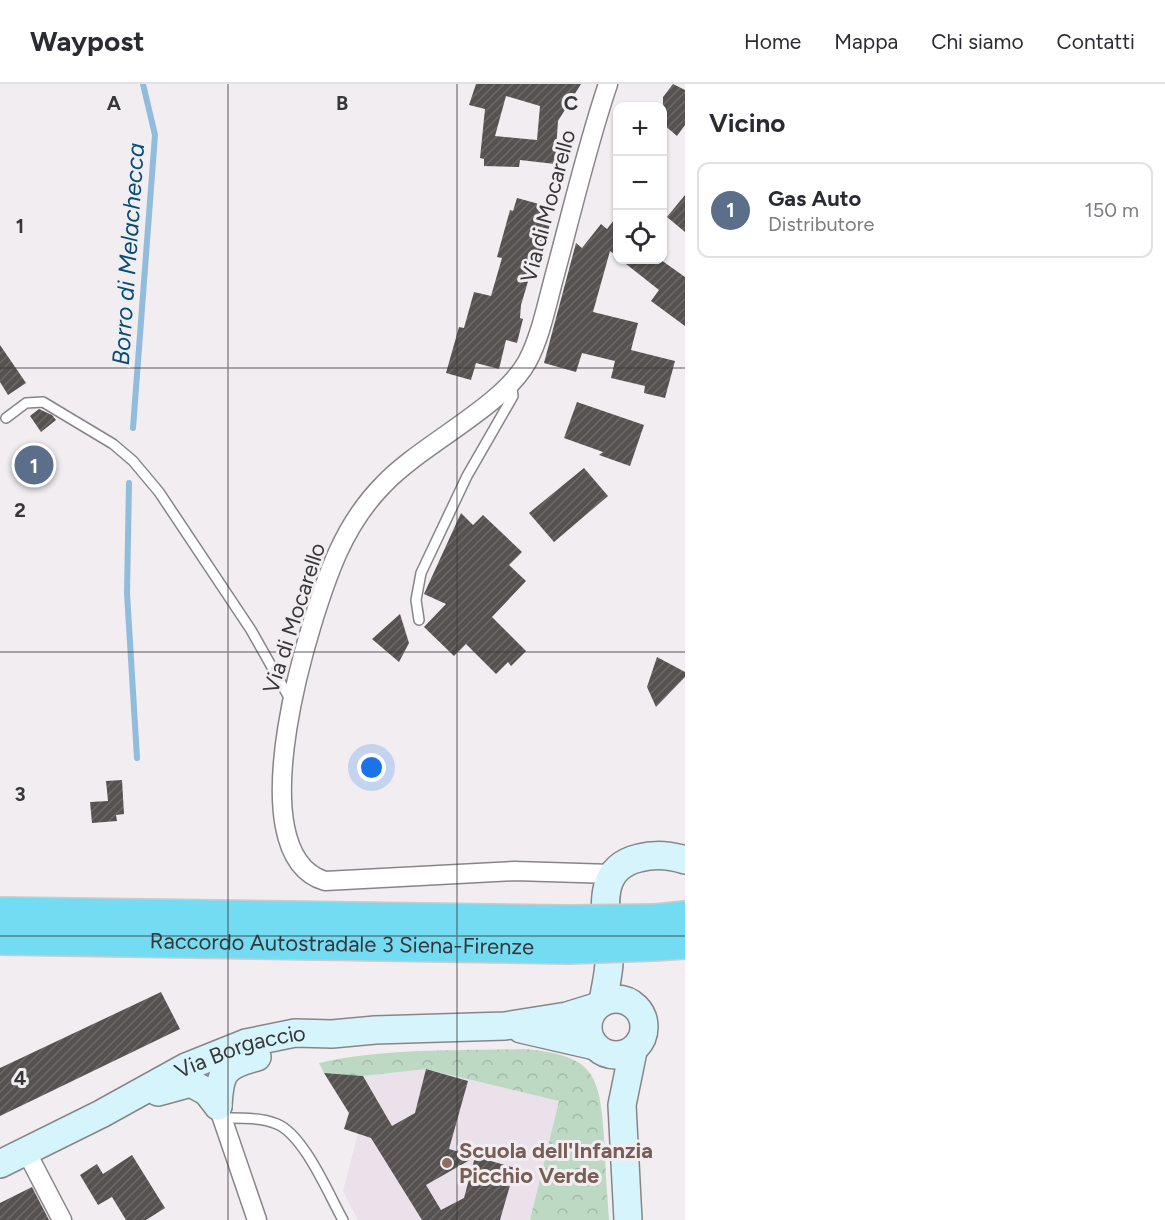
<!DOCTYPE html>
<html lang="it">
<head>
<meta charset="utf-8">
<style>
	body { margin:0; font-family:Figtree,sans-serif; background:#f7f7f7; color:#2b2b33 }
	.controls { position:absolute; right:18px; top:18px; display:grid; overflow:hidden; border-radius:12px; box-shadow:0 2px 4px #0004 }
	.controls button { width:54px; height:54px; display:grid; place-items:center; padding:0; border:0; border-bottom:2px solid #e1e1e2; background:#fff; color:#2b2b33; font:30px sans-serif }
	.you { position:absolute; left:372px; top:684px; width:21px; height:21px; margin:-15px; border:4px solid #fff; border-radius:50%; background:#1a73e8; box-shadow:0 0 0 9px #1a73e833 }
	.badge { display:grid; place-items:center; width:39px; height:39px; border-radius:50%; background:#458b97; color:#fff; font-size:20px; font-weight:700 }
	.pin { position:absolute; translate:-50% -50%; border:3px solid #fff; box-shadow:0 2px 6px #0006 }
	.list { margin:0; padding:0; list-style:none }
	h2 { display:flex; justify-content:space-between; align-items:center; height:78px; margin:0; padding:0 24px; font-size:26px }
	h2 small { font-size:20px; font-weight:400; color:#7c7c81 }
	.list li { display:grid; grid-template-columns:39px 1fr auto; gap:18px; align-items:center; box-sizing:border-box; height:96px; margin:0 12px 12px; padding:0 12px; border:2px solid #e1e1e2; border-radius:12px }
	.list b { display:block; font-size:22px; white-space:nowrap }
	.list p { margin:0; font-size:20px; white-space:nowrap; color:#7c7c81 }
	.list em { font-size:20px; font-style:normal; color:#7c7c81 }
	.icon { flex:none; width:33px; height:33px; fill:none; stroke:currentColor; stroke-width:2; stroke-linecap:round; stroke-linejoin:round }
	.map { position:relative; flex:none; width:685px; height:1136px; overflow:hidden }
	header { display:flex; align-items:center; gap:36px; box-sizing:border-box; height:84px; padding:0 30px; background:#fff; border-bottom:2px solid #e1e1e2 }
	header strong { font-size:28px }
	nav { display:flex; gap:33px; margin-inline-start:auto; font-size:21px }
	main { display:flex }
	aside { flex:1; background:#fff }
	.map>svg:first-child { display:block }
</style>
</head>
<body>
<header>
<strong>Waypost</strong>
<nav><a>Home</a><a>Mappa</a><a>Chi siamo</a><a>Contatti</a></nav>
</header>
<main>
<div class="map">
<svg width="685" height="1136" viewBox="0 0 685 1136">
	<defs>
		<pattern id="park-crowns" width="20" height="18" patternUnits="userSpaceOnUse" patternTransform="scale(1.5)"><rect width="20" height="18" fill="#bdd9c3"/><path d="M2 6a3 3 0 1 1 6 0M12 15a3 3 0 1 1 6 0" fill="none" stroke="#a3bba8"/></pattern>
		<pattern id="building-hatch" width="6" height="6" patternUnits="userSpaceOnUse" patternTransform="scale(1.5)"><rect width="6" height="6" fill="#565251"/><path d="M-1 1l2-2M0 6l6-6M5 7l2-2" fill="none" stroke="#6c6968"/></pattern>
	</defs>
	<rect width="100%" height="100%" fill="#f1edf0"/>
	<path fill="#eae1ea" d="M426,985l133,32 -29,119h-172l-15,-29 15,-57 -14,-5 5,-16 -25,-40 39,3z"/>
	<path fill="url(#park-crowns)" d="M524,965c69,6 76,24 80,88 1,28 3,55 5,83h-79l29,-119 -133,-32 -63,7 -39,-3 -5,-10c68,-15 136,-12 205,-14z"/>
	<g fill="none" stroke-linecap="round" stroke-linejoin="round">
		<g stroke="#92bcdb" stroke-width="6">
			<path d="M133,344l22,-293 -12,-51"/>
			<path d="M129,399l-2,110 10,165"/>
		</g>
	</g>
	<g fill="url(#building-hatch)" fill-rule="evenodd">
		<path d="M476,0h105l-23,37 -3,43 -35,-4 -1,7 -35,-1v-7l-4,-1 5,-49 -16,-4zM506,12l34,10 -3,34 -42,-4z"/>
		<path d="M673,0l12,6v35l-8,11 -14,-12v-27z"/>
		<path d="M685,111v37l-18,-15z"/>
		<path d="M517,114l33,9 -5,16 5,1 -12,46 -6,-2 -11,37 -1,13 3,1 -6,24 -11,-3 -7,29 -23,-6 -5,17 -25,-7 13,-46 5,1 10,-36 17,4 11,-38 -5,-1 13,-47 3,1z"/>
		<path d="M618,131v42l-8,-6 -17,61 45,11 -7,27 44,11 -10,37 -21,-5 1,-7 -34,-8 4,-17 -33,-8 -6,19 -32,-9 32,-120 6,5 19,-24 6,5z"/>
		<path d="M621,176h40l24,17v49l-34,-25 8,-11z"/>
		<path d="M0,261l26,38 -18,12 -8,-13z"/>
		<path d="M577,318l67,23 -14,41 -31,-11 4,-3 -39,-14z"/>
		<path d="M39,325l13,6 4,5 -15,12 -11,-16z"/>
		<path d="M584,384l24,28 -54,46 -25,-29z"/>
		<path d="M461,429l12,12 10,-10 39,37 -13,13 17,16 -34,36 34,34 -15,15 -3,-4 -12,12 -30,-30 -12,12 -30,-29 22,-23 -22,-10z"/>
		<path d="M400,530l9,29 -10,19 -27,-23z"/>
		<path d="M657,573l28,15v5l-29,30 -9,-20z"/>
		<path d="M122,696l2,34 -8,1 1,6 -25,2 -2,-21 18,-1 -2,-20z"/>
		<path d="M161,908l19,37 -180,87v-48z"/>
		<path d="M426,985l42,12 -19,68 66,19 -15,52h-78l-51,-82 -27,-9 5,-16 -25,-40 39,3 29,50 23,-13zM475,1073l-11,41 -23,12 -15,-25z"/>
		<path d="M132,1071l33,53 -19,12h-20l-14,-23 -14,8 -18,-30 17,-11 6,10z"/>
		<path d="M32,1103l17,33h-49v-17z"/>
	</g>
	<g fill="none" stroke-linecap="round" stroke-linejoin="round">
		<defs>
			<g id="lane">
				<path d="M6,334l20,-15 17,-1 70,42 20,17 26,31 92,138 40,71"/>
				<path d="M419,536l-3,-20 5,-27 46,-97 46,-80 -2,-13"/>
				<path d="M221,1034c18,0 39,-1 56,6 27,11 52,71 66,96"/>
			</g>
			<g id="street">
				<path d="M608,0c-21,62 -36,127 -53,190 -8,29 -14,62 -28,88 -25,45 -105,82 -143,122 -19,19 -35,44 -46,68 -27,60 -104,301 -13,329l190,-10 97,3"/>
				<path d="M218,1022l39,114"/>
				<path d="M26,1067l36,69"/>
			</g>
			<g id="secondary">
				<circle cx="616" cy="943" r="28"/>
				<path d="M603,918c2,-14 6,-28 6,-41 1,-38 -20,-91 30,-103 15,-4 31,-3 46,2"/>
				<path d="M521,945l74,17"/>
				<path d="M158,1008l33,-9 16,9 11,14"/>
				<path d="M218,1022c2,-34 5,-40 39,-49"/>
				<path id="s1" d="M0,1080l101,-50 85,-47 60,-24 49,-10 37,1 43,-4 130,-4 62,-10 29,-9"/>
				<path d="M628,1136l-6,-115 11,-54"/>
			</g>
			<g id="highway">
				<path d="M0,830l569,8"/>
				<path d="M656,837l29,-3"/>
				<path id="s2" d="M0,854l569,9"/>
				<path d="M654,860l31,-2"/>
			</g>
		</defs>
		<use href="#lane" stroke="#888588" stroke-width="12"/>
		<use href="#street" stroke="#888588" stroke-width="21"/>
		<use href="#secondary" stroke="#888588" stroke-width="30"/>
		<use href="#highway" stroke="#cbcbcb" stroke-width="36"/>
		<use href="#lane" stroke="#fff" stroke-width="9"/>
		<use href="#street" stroke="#fff" stroke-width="18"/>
		<use href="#secondary" stroke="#d5f4fb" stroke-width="27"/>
		<use href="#highway" stroke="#74dcf2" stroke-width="33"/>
		<defs>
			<g id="highway-bridge">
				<path d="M569,838l87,-1"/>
				<path d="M569,863l85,-3"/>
			</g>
		</defs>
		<use href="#highway-bridge" stroke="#cbcbcb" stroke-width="36" stroke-linecap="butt"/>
		<use href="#highway-bridge" stroke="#74dcf2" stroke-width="33"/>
	</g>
	<path fill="none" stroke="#383738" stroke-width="1.5" stroke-opacity="0.55" d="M228,0v1136M457,0v1136M0,284h685M0,568h685M0,852h685"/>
	<circle fill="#8d6e63" stroke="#f1edf0" stroke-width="2" cx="447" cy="1079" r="6"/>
	<g text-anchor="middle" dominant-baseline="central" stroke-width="6" stroke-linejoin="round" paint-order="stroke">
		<g font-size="22" fill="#383738" stroke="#f1edf0">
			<text transform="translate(548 122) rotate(-75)">Via di Mocarello</text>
			<text transform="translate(294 534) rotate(-72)">Via di Mocarello</text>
			<text stroke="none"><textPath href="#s2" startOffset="342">Raccordo Autostradale 3 Siena-Firenze</textPath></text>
			<text stroke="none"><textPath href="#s1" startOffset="267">Via Borgaccio</textPath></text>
		</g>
		<g font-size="22" font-weight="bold" fill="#785e54" stroke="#f1edf0" text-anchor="start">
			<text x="459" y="1066">Scuola dell'Infanzia<tspan x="459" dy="25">Picchio Verde</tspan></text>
		</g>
		<g font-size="24" font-style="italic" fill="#054e77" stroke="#f1edf0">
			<text transform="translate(128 170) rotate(-86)">Borro di Melachecca</text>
		</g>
	</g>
	<g font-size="20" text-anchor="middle" font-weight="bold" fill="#383738" stroke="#f1edf0" stroke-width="6" stroke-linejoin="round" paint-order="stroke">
		<text x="114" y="26">A</text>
		<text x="342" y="26">B</text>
		<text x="571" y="26">C</text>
		<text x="20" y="149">1</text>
		<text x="20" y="433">2</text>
		<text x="20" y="717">3</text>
		<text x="20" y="1001">4</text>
	</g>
</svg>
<div class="controls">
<button>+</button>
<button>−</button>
<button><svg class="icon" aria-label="locate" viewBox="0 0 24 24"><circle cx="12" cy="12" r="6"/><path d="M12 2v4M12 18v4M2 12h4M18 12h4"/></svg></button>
</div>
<div class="you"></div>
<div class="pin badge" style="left:34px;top:381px;background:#5c6f8a">1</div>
</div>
<aside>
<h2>Vicino<small></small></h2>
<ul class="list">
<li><span class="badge" style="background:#5c6f8a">1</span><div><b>Gas Auto</b><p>Distributore</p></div><em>150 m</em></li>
</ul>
</aside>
</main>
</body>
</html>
